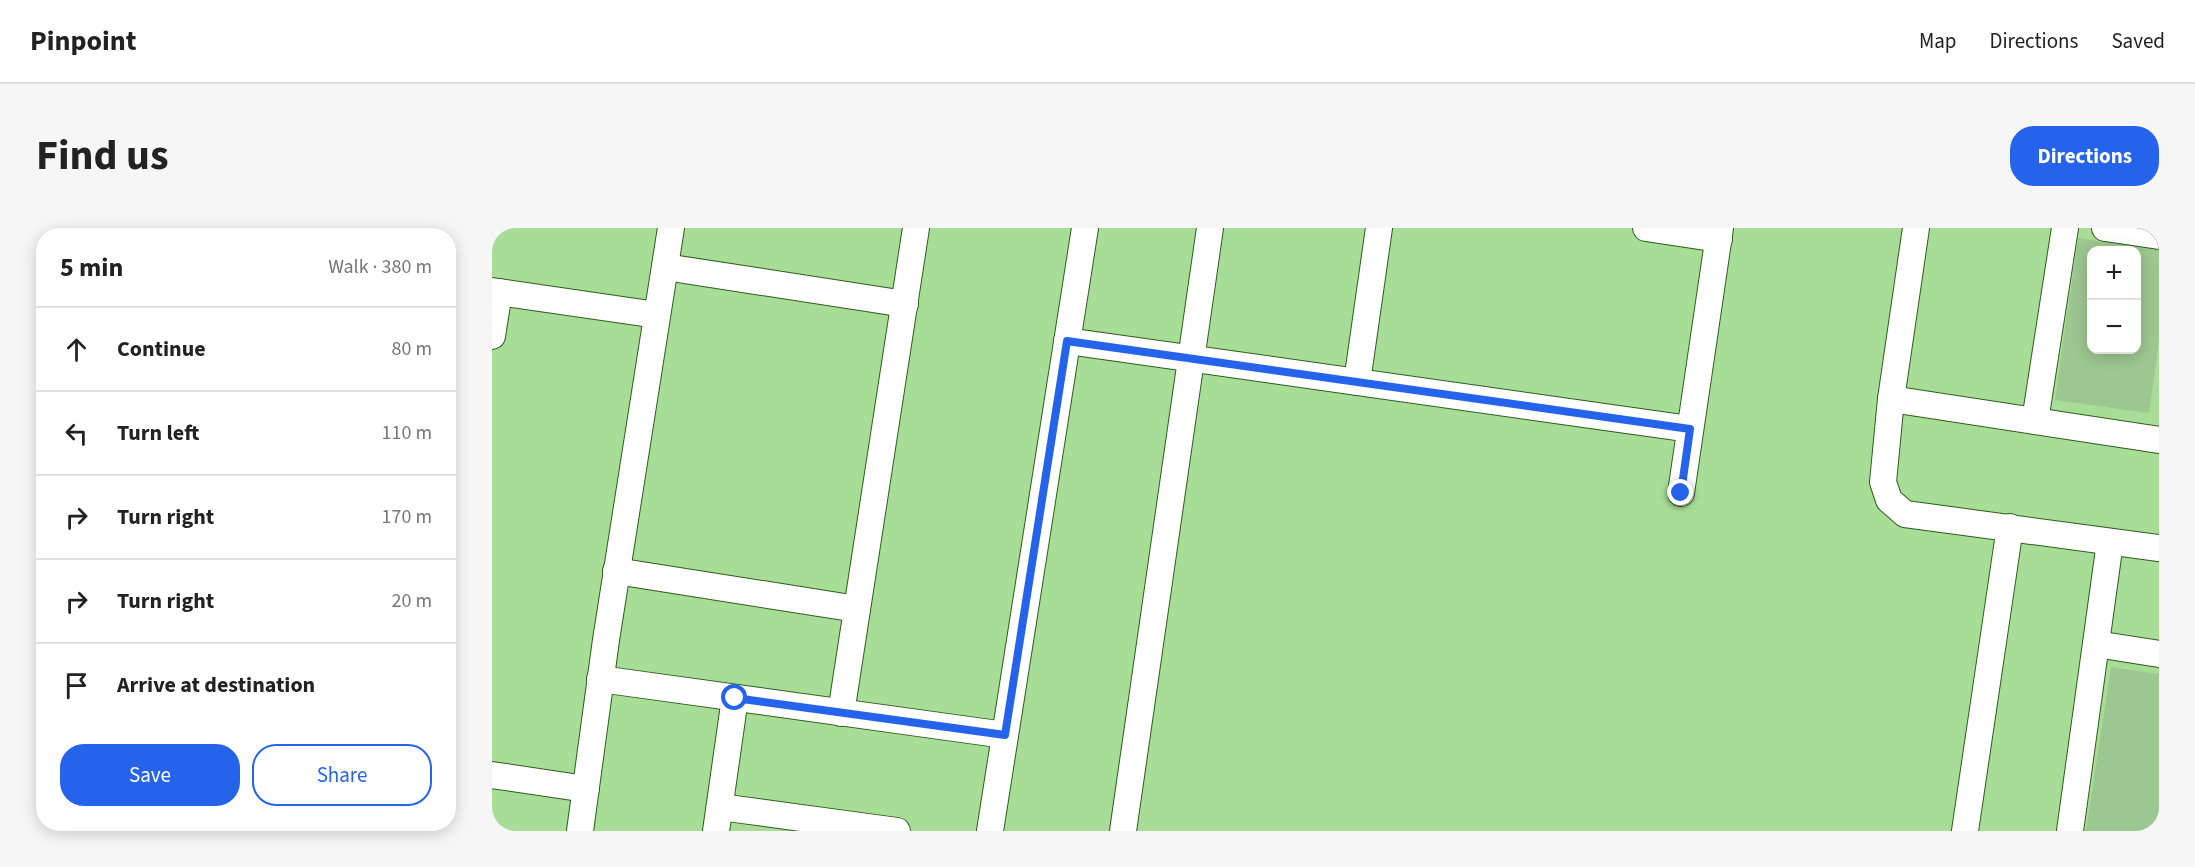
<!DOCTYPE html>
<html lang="en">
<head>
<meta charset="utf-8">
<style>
	body { margin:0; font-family:"Source Sans 3",sans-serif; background:#f6f6f6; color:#222 }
	.controls { position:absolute; right:18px; top:18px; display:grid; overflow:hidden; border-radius:12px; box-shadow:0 3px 15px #0003 }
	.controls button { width:54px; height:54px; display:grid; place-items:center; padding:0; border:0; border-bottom:2px solid #e0e0e0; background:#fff; color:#222; font:30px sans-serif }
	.stop { position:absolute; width:18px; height:18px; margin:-14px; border:4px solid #2563eb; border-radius:50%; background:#fff }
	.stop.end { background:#2563eb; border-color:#fff; box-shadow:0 2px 6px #0008 }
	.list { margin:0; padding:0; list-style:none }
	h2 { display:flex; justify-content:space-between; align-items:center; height:78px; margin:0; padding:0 24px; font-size:26px }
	h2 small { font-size:20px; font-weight:400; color:#767676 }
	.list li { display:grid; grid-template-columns:39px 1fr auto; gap:18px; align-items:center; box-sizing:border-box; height:84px; padding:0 24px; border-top:2px solid #e0e0e0 }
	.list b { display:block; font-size:22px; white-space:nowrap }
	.list em { font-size:20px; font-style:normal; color:#767676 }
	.actions { display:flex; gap:12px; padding:18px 24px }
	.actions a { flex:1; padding:14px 0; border:2px solid #2563eb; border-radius:24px; text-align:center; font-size:21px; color:#2563eb }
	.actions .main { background:#2563eb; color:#fff }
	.icon { flex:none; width:33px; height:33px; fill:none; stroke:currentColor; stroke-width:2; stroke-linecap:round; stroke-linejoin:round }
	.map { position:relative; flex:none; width:1667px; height:603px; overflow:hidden; border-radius:24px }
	header { display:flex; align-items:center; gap:36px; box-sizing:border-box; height:84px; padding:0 30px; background:#fff; border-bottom:2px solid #e0e0e0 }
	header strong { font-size:28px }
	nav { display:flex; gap:33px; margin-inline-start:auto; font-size:21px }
	.intro { display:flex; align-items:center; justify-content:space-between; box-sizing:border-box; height:144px; padding:0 36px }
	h1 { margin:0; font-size:42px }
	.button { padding:15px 27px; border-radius:24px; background:#2563eb; color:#fff; font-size:21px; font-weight:700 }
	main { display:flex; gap:36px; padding:0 36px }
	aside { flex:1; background:#fff; border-radius:24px; box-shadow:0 3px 15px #0003 }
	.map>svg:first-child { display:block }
</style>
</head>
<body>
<header>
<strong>Pinpoint</strong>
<nav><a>Map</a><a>Directions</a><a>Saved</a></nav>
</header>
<div class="intro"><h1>Find us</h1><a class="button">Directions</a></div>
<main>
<aside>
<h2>5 min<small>Walk · 380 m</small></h2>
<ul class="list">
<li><svg class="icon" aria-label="ahead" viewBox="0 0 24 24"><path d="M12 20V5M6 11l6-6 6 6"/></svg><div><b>Continue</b></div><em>80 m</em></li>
<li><svg class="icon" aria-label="left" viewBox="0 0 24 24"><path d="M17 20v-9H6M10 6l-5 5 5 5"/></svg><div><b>Turn left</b></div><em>110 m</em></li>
<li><svg class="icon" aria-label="right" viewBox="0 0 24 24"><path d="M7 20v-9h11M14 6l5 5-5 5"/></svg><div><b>Turn right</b></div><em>170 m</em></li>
<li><svg class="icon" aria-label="right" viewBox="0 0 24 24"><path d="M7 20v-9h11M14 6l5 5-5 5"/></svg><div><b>Turn right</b></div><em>20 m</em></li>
<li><svg class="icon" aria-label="arrive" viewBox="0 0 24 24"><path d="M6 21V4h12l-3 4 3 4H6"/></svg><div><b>Arrive at destination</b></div></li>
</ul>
<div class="actions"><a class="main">Save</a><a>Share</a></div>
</aside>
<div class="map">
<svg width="1667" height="603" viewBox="0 0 1667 603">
	<rect width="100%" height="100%" fill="#a7dd96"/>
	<g fill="#9dc790" fill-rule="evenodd">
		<path d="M1586,10l81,12v92l-10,71 -94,-13zM1644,22v100h-44v-100z"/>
		<path d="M1619,439l48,7v157h-73z"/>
	</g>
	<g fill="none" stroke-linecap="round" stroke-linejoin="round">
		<defs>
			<g id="minor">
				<path d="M1154,0l73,11"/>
				<path d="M1424,0l-25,171 -8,83 6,18 16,14 254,34"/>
				<path d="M1613,0l54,8"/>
				<path d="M173,39l240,37"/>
				<path d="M0,63l165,24"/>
				<path d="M0,108l7,-44"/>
				<path d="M575,113l623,88"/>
				<path d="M865,154l22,-154"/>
				<path d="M1399,171l268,41"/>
				<path d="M1543,193l30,-193"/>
				<path d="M1189,265l39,-265"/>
				<path d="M124,343l241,38"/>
				<path d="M1604,416l63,10"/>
				<path d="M108,451l405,56"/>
				<path d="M349,485l75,-485"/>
				<path d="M0,547l94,14"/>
				<path d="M228,579l177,24"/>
				<path d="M88,603l26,-191 65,-412"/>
				<path d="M224,603l19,-133"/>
				<path d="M498,603l95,-603"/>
				<path d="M631,603l87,-603"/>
				<path d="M1473,603l45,-304"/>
				<path d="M1578,603l40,-289"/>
			</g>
		</defs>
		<use href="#minor" stroke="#2d5d1c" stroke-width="28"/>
		<use href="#minor" stroke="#fff" stroke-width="26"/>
	</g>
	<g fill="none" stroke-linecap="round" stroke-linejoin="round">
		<path stroke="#2563eb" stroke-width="8" d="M243,470l270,37 62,-394 623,88 -9,64"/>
	</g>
</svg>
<div class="controls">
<button>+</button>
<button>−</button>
</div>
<div class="stop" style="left:243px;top:470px"></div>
<div class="stop end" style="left:1189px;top:265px"></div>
</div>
</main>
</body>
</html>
